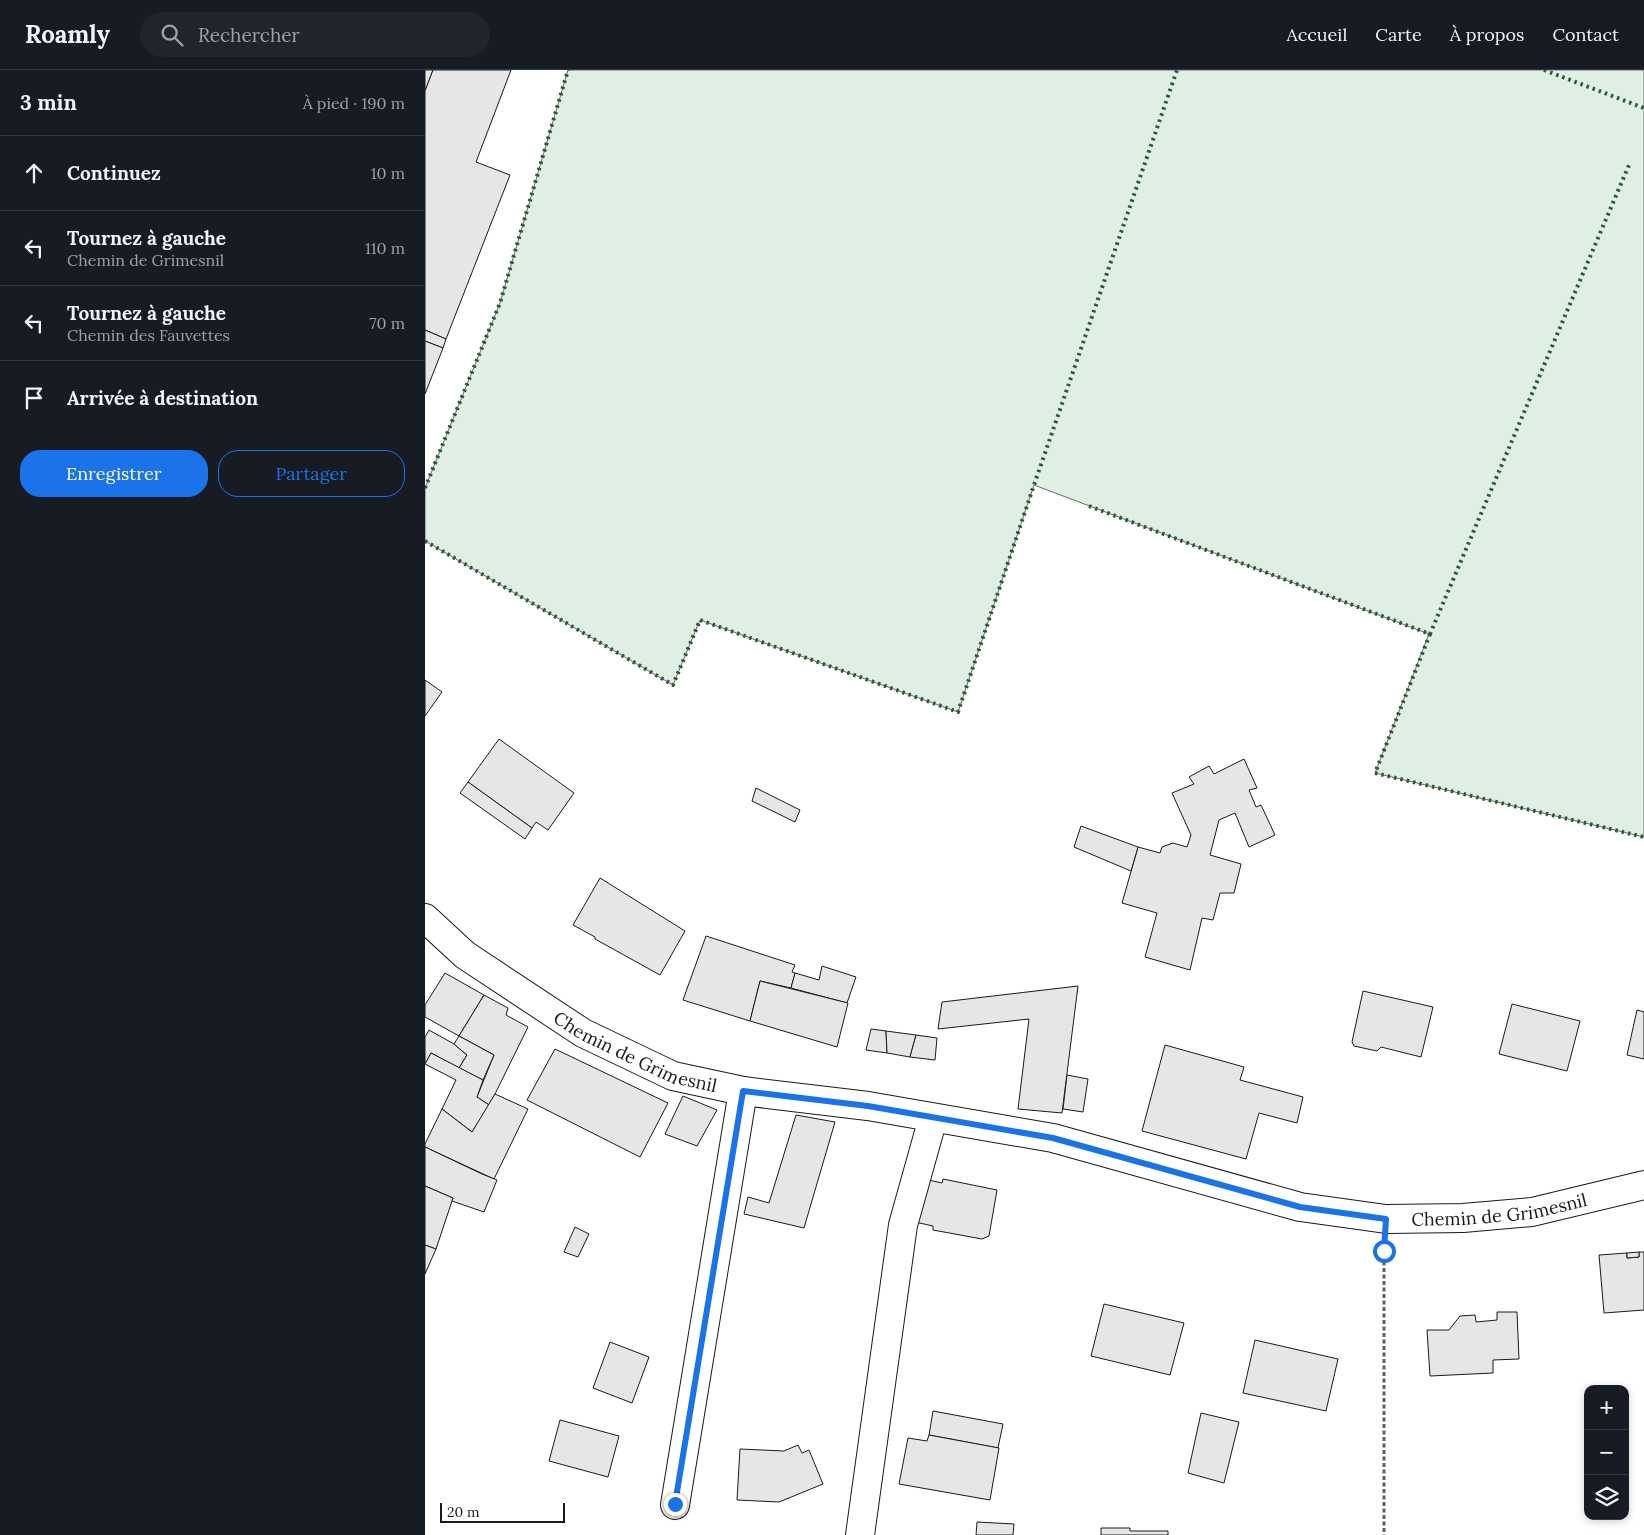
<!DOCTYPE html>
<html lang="fr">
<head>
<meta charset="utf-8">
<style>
	body { margin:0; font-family:Lora,serif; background:#20242c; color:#f1f3f6 }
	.controls { position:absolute; right:15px; bottom:15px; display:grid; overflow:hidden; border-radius:10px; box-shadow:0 2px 8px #0003 }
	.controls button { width:45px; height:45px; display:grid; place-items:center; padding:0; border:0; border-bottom:1px solid #363941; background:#171b24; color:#f1f3f6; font:25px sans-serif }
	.scale { position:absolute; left:15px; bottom:12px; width:125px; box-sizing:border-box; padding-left:5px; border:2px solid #1a1a1a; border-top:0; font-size:14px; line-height:18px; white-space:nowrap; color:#1a1a1a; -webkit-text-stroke:4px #fff; paint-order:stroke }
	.stop { position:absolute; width:15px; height:15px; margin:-11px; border:4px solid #1a73e8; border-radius:50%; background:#fff }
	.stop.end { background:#1a73e8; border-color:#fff; box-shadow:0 1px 5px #0008 }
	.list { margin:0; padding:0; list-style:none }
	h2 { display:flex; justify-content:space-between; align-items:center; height:65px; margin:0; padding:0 20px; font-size:21px }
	h2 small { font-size:16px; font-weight:400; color:#9ea1a6 }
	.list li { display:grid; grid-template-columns:32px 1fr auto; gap:15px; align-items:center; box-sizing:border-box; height:75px; padding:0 20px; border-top:1px solid #363941 }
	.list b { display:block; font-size:19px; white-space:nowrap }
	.list p { margin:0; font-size:16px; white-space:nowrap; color:#9ea1a6 }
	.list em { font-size:16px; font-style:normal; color:#9ea1a6 }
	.actions { display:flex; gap:10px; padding:15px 20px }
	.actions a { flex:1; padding:11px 0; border:1px solid #1a73e8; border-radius:20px; text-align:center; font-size:18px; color:#1a73e8 }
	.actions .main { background:#1a73e8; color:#fff }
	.icon { flex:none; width:28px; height:28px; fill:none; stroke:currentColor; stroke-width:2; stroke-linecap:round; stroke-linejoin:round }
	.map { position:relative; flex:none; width:1219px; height:1465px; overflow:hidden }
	header { display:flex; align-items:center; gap:30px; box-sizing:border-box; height:70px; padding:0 25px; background:#171b24; border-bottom:1px solid #363941 }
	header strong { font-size:24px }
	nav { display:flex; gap:28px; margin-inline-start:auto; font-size:18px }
	.search { width:350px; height:45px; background:#20242c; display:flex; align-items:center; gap:12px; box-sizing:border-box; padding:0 18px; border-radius:28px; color:#9ea1a6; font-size:19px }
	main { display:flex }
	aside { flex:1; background:#171b24 }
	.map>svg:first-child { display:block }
</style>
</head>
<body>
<header>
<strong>Roamly</strong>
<div class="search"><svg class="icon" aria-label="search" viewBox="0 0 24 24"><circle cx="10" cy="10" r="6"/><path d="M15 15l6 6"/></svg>Rechercher</div>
<nav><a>Accueil</a><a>Carte</a><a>À propos</a><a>Contact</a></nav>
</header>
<main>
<aside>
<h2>3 min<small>À pied · 190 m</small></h2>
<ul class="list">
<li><svg class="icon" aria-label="ahead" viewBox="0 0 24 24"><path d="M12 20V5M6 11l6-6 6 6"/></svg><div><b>Continuez</b></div><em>10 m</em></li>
<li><svg class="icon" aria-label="left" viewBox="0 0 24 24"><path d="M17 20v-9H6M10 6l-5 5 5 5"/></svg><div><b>Tournez à gauche</b><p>Chemin de Grimesnil</p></div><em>110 m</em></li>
<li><svg class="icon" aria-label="left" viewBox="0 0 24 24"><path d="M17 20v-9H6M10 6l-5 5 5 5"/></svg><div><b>Tournez à gauche</b><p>Chemin des Fauvettes</p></div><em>70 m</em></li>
<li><svg class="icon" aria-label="arrive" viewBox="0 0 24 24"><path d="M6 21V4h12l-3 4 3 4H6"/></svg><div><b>Arrivée à destination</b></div></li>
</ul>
<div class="actions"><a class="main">Enregistrer</a><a>Partager</a></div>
</aside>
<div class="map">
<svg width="1219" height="1465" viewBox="0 0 1219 1465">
	<rect width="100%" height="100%" fill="#fff"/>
	<path fill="#e0efe3" stroke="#6a6a6a" d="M143,0h1076v767l-269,-64 54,-139 -395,-149 -76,227 -258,-92 -27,65 -248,-144v-53l75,-185z"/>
	<g fill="#e6e6e6" stroke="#1a1a1a">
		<path d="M0,0h8l-8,21z"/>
		<path d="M8,0h78l-35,92 34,13 -64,164 -21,-9v-239z"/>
		<path d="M0,260l21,9 -3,9 -18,-7z"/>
		<path d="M0,271l18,7 -18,46z"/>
		<path d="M0,610l17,12 -17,24z"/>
		<path d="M74,669l75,54 -26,37 -12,-8 -4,6 -64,-46z"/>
		<path d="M819,689l13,29 -8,2 7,17 5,-2 14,30 -26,12 -14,-34 -16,7 -9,35 31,9 -7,29h-14l-7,27 -11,-2 -12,52 -45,-13 12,-44 -35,-10 16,-56 22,6 2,-6 11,-4 14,4 4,-12 -19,-42 22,-9 -5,-7 20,-11 5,8z"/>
		<path d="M43,712l64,46 -7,11 -65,-46z"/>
		<path d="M331,718l44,22 -5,12 -43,-21z"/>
		<path d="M656,756l57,21 -7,24 -57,-24z"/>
		<path d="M175,808l85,53 -25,44 -65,-36v-2l-22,-12z"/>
		<path d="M281,866l89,29 -3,7 3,1 -4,15 -31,-7 -10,40 -67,-21z"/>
		<path d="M397,896l34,11 -9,26 -56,-15 4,-15 24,7z"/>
		<path d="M20,903l39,22 -25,41 -34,-19v-12z"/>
		<path d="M335,911l88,22 -11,44 -87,-26z"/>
		<path d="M653,916l-16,127 -44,-4 11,-90 -91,10 4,-27z"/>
		<path d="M938,921l70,16 -12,50 -40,-10 -4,4 -23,-5 -2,-4z"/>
		<path d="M59,925l24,13 -2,7 22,12 -33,67 -6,11 -12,-8 17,-42 -35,-19z"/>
		<path d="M1087,934l68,17 -13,50 -68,-17z"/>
		<path d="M1212,940l7,2v47l-17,-4z"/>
		<path d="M446,959l15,2 1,22 -21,-3z"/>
		<path d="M4,960l25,14 13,11 -8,13 -28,-15 -6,11v-27z"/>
		<path d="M461,961l30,4 -6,22 -23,-4z"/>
		<path d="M491,965l21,3 -2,22 -25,-3z"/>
		<path d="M34,966l35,19 -11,25 -24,-12 8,-13 -13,-11z"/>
		<path d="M740,975l79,22 -4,13 63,17 -6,26 -38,-10 -13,46 -104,-28z"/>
		<path d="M130,979l113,54 -28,54 -113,-57z"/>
		<path d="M6,983l52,27 -6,17 12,8 -17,27 -30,-23 14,-29 -31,-16z"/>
		<path d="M642,1005l21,4 -5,33 -20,-3z"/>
		<path d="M70,1024l33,15 -34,70 -69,-32v-3l17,-35 30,23z"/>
		<path d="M258,1026l34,14 -20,36 -32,-12z"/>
		<path d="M371,1045l39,7 -31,106 -60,-14 4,-17 21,6z"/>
		<path d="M0,1077l57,27 15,6 -13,32 -32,-11 1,-3 -28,-12z"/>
		<path d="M499,1109l18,4 1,-4 54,11 -8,46 -7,3 -49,-9v-4l-18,-4z"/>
		<path d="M0,1116l28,12 -17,51 -11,-4z"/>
		<path d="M150,1157l14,7 -11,23 -14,-5z"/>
		<path d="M0,1175l11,4 -11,25z"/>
		<path d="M1214,1182h5v58l-40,3 -5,-58 28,-2v5l12,-1z"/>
		<path d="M1214,1182v5l-12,1v-5z"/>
		<path d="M679,1234l80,19 -14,52 -79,-19z"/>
		<path d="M1072,1242h20l2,47 -26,1v13l-63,3 -3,-46h22l11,-14 15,-1 1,7 21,-2z"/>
		<path d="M830,1270l83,19 -12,52 -83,-18z"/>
		<path d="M185,1272l39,15 -17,46 -39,-15z"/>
		<path d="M508,1341l70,13 -5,24 -69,-13z"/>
		<path d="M776,1343l38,9 -15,61 -36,-10z"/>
		<path d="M135,1350l59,16 -11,41 -59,-16z"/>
		<path d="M504,1365l70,13 -9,52 -91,-16 9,-46 19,3z"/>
		<path d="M373,1375l4,8 7,-3 14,34 -44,18 -42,-2 3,-51 44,2z"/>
		<path d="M552,1452l37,2 -1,11h-37z"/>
		<path d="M676,1458h29v3h38v4h-67z"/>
	</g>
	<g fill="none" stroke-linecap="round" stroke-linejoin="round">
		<defs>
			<g id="minor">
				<path id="s1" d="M0,848l40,37 118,78 90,43 70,15 125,15 185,32 247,69 86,12 77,-1 69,-6 112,-27"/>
				<path d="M250,1435l68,-414"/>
				<path d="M435,1465l43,-310 30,-107"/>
			</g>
		</defs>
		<use href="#minor" stroke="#1a1a1a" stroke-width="30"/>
		<path stroke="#5f5f5f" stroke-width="3" stroke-dasharray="4 2.5" stroke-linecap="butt" d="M959,1185v280"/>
		<use href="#minor" stroke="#fff" stroke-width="28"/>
		<g stroke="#2b5a34" stroke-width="4" stroke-dasharray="2.5 4" stroke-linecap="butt">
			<path d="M1119,0l100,38"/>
			<path d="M0,418l75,-185 68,-233"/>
			<path d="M664,436l341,128 199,-469"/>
			<path d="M0,471l248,144 27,-65 258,92 76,-227 143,-415"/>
			<path d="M1005,564l-55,139 269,64"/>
		</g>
	</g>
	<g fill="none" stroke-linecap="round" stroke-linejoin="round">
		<path stroke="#1a73e8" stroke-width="6" d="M250,1434l68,-413 125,15 185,32 247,69 86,12 -2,32"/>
	</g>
	<g text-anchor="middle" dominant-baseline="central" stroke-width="4" stroke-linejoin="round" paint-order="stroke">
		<g font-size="18" fill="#1a1a1a" stroke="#fff">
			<text stroke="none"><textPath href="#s1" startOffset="252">Chemin de Grimesnil</textPath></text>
			<text stroke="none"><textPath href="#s1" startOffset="1138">Chemin de Grimesnil</textPath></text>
		</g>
	</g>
</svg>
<div class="controls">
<button>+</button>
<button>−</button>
<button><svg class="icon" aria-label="layers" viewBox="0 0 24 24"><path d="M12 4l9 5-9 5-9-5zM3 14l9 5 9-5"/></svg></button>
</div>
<div class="scale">20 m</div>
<div class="stop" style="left:959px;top:1181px"></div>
<div class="stop end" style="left:250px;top:1434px"></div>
</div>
</main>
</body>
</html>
